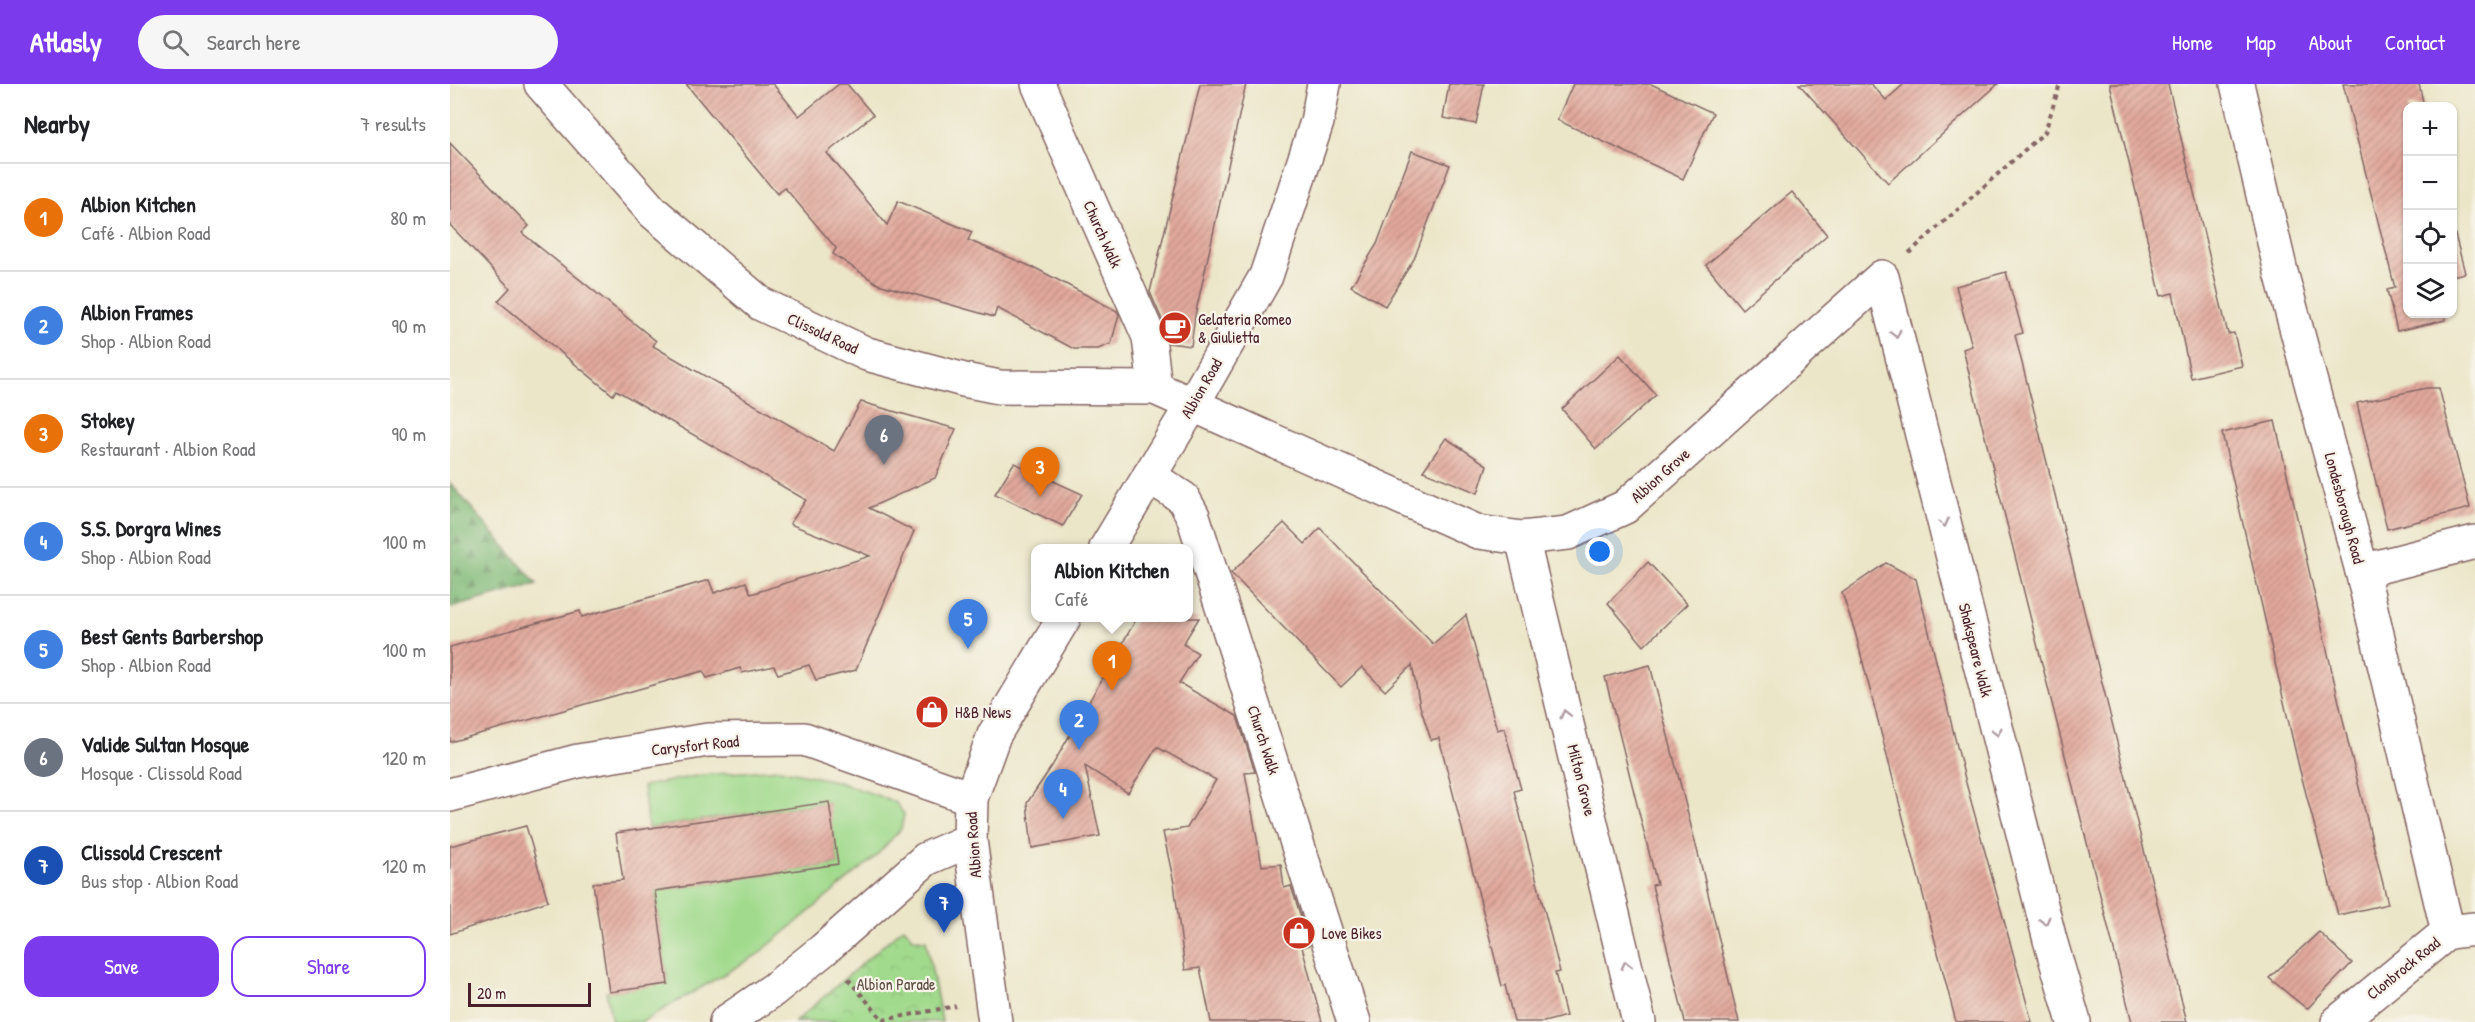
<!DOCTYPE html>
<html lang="en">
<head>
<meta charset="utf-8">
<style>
	body { margin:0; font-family:"Patrick Hand",sans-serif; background:#f6f6f6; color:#202124 }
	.controls { position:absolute; right:18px; top:18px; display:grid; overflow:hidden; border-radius:12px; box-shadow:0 2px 4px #0004 }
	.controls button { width:54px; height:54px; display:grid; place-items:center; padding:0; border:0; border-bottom:2px solid #e0e0e0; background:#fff; color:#202124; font:30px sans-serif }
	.scale { position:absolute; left:18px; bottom:15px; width:123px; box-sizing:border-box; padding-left:6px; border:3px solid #4a1f2b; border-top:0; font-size:16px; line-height:21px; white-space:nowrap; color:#4a1f2b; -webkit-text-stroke:4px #f7f3e8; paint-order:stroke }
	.you { position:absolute; left:1150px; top:468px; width:21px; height:21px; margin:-15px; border:4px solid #fff; border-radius:50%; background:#1a73e8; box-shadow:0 0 0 9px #1a73e833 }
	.badge { display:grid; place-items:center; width:39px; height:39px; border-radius:50%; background:#7c3aed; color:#fff; font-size:20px; font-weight:700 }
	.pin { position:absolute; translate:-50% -50px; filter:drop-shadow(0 2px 3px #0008) }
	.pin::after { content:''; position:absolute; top:32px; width:21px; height:18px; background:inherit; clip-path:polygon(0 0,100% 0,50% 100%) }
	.popup { position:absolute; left:581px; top:460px; width:162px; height:78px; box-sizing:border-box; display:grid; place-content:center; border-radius:12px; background:#fff; filter:drop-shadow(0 2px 4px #0005); font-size:20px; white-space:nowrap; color:#757577 }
	.popup b { font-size:22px; color:#202124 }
	.popup::after { content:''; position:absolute; left:50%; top:100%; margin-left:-12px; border:12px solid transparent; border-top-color:#fff }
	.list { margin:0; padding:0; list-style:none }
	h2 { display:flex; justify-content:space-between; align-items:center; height:78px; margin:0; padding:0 24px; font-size:26px }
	h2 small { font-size:20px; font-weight:400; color:#757577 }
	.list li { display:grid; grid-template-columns:39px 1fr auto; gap:18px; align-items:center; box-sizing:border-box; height:108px; padding:0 24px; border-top:2px solid #e0e0e0 }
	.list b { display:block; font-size:22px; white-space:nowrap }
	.list p { margin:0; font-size:20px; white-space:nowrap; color:#757577 }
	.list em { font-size:20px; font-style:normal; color:#757577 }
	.actions { display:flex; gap:12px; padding:18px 24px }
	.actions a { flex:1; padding:14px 0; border:2px solid #7c3aed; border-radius:18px; text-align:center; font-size:21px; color:#7c3aed }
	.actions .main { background:#7c3aed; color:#fff }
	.icon { flex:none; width:33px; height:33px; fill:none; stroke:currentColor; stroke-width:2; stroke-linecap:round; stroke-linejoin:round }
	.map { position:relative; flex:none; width:2025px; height:938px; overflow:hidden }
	header { display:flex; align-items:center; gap:36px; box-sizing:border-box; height:84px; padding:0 30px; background:#7c3aed; color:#fff }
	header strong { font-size:28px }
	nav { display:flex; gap:33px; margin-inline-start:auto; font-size:21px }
	.search { width:420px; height:54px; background:#f6f6f6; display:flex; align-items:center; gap:15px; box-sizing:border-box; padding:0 21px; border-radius:33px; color:#757577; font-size:22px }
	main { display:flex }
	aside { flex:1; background:#fff }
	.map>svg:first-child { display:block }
</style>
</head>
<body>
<header>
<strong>Atlasly</strong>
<div class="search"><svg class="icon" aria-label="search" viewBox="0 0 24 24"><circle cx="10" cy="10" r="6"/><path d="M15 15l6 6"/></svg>Search here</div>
<nav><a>Home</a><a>Map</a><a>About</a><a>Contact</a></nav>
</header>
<main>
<aside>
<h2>Nearby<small>7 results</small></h2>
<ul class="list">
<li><span class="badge" style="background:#e8710a">1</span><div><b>Albion Kitchen</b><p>Café · Albion Road</p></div><em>80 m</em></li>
<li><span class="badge" style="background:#3f7fe0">2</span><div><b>Albion Frames</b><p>Shop · Albion Road</p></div><em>90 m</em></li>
<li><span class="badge" style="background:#e8710a">3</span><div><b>Stokey</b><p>Restaurant · Albion Road</p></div><em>90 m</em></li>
<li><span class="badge" style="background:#3f7fe0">4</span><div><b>S.S. Dorgra Wines</b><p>Shop · Albion Road</p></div><em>100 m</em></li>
<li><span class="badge" style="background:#3f7fe0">5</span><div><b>Best Gents Barbershop</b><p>Shop · Albion Road</p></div><em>100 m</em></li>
<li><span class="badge" style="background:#6b7280">6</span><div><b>Valide Sultan Mosque</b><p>Mosque · Clissold Road</p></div><em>120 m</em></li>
<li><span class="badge" style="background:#1a4fb4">7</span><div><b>Clissold Crescent</b><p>Bus stop · Albion Road</p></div><em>120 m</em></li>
</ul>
<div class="actions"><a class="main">Save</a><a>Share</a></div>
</aside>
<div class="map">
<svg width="2025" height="938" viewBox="0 0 2025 938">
	<defs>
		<pattern id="forest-firs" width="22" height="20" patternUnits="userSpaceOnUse" patternTransform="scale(1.5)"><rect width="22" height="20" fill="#80ba78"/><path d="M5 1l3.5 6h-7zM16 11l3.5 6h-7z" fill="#6b9763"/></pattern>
		<pattern id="park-crowns" width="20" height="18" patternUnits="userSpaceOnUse" patternTransform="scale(1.5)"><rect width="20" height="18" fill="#a1da8d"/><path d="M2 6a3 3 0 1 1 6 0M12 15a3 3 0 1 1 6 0" fill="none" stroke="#8cbb7a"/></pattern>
		<pattern id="building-hatch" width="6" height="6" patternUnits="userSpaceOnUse" patternTransform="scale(1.5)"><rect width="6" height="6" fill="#e2a99c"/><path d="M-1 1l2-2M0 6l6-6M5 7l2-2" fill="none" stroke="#b9897f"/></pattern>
	</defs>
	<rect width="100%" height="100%" fill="#f7f3e8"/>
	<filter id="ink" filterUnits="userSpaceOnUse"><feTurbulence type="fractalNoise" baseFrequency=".0167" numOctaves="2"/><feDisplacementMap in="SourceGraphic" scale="12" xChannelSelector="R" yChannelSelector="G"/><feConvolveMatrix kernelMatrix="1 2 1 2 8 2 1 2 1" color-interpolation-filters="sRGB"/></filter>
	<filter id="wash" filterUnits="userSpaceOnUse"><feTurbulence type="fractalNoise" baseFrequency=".008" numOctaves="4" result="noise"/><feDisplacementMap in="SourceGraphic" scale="24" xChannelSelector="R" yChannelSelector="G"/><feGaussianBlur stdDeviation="1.35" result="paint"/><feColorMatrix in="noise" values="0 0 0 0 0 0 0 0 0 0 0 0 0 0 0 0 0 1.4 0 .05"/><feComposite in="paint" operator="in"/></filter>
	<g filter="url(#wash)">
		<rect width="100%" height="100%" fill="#ece6c9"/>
		<path fill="#a1da8d" stroke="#767c5c" stroke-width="1.5" d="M330,685l55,12 50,17 11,5 8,11 -3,15 -26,28 -118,98 -115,67h-30l-6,-30 62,-9 -13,-92 183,-27 -10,-62 -180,26 -5,-42 59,-11z"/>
		<path fill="url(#forest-firs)" stroke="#656c52" stroke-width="1.5" d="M0,399l87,101 -87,24z"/>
		<path fill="url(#park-crowns)" stroke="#767c5c" stroke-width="1.5" d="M454,843l10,12 12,1 16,82h-147z"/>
		<g id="blocks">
			<g fill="url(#building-hatch)">
				<path d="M236,0h87l26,32 40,-32h8l26,31 -46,38 60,72 11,-24 74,31 -4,8 69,29 80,42 2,4 -8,29 -13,5h-24l-77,-41 -3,9 -116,-33 -45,-30 3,-6 -51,-60 -8,6z"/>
				<path d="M750,0h46l-51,232 -4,30 -22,-3 -3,-14 -16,-37z"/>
				<path d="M999,0h35l-8,40 -33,-6z"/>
				<path d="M1123,0h78l62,29 -30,66 -126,-59z"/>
				<path d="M1349,0h72l15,16 18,-16h94l-110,99z"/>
				<path d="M1660,0h58l60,250 6,-1 8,33 -51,12 -18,-85 -12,3z"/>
				<path d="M1893,0h76l5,22h-16v208h37l1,6 -49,11 -10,-41 8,-2z"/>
				<path d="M0,59l79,83 -7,7 134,108 -3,5 181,105 27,-49 95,27 -21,49 -66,30 45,23 -58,139 -40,10 -7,-15 -31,9 -4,-8 -32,7 -2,-5 -33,10 -4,-7 -253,71v-95l130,-36 2,6 127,-37 5,13 32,-11 5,12 119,-38 -80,-32 16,-24 -190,-110 -3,5 -115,-94 12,-13 -60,-63z"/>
				<path d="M962,67l38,14 -36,94 -29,47 -34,-20 26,-42z"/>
				<path d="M1342,108l35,43 -85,74 -36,-44z"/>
				<path d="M2002,139l13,50 -13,3z"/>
				<path d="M1556,188l17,61 -8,2 172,687h-55l-169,-673 9,-3 -16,-60z"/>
				<path d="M1170,271l36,40 -60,54 -34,-40z"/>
				<path d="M1976,304h13l31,120 -83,21 -30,-126z"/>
				<path d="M1825,337l76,334 37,149 -50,11 -39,-148 -77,-334z"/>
				<path d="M996,354l41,27 -9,28 -55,-22z"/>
				<path d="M564,379l68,31 -19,32 -68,-32z"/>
				<path d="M834,439l21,21 15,-16 113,116 33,-29 31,115 7,-2 17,61 -7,2 46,181 -5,1 11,43 -22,6h-30l-9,-37 -3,1 -63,-248 -8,2 -11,-34 -8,-41 -27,26 -23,-24 -21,20 -110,-114z"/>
				<path d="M1198,478l39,42 -43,42 -36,-43z"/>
				<path d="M1436,479l30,16 50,204 66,239h-76l-101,-390 -13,-39z"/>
				<path d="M687,534h62l-16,26 15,9 -19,30 58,33 18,56 -10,1 17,93 19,-2 3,24 7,-2 19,59 -8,2 20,75h-111l-11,-54 -15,2 -11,-87 -11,-51 24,-4 29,-48 -59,-33 -29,46 -43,-27 15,70 -68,12 -5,-45 25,-37z"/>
				<path d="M1200,581l53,208 36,149h-54l-33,-137 5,-1 -52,-207z"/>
				<path d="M379,718l9,62 -183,27 13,93 -59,8 -16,-109 30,-3 -7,-47z"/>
				<path d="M76,742l22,75 -98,33v-88z"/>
				<path d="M1869,848l33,31 -45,46 -38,-31z"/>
			</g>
		</g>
	</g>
	<g filter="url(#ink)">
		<use href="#blocks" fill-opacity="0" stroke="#836562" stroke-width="1.5"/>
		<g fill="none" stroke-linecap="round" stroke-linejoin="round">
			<defs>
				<g id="minor">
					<path d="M91,0l112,128 108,92 106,50 97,26 35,7 156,1 323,144 44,6 46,-5 57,-26 257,-230 168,663 24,82"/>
					<path d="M588,0l111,253 6,51"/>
					<path d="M1787,0l44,188 81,299 86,361"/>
					<path d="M699,392l34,22 10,18 161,506"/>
					<path d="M1072,454l117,484"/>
					<path d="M1912,487l113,-29"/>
					<path d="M0,711l128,-34 130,-21 96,-1 167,59"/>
					<path d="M276,938l47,-32 50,-40 103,-91 44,-19"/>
					<path d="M1888,938l110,-90 27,-3"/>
				</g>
				<g id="secondary">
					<path d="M656,464l86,-143 74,-129 51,-154 7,-38"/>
					<path d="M545,938l-25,-182 1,-42 23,-63 70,-117"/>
				</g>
			</defs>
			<use href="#minor" stroke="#836562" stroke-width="36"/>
			<use href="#secondary" stroke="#836562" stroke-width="36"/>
			<g stroke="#836562" stroke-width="4" stroke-dasharray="4.5 4.5" stroke-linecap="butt">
				<path d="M1459,169l136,-121 15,-48"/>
				<path d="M398,895l35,41"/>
				<path d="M433,936l73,-14"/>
			</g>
			<use href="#minor" stroke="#fff" stroke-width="33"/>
			<use href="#secondary" stroke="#fff" stroke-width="33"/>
		</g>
		<defs><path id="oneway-chevron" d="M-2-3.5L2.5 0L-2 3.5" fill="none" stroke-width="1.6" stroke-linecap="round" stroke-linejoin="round" transform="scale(1.5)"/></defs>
		<g stroke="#ae9aa0">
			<use href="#oneway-chevron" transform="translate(1446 250) rotate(76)"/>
			<use href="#oneway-chevron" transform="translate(1494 439) rotate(76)"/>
			<use href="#oneway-chevron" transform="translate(1115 630) rotate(-104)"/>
			<use href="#oneway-chevron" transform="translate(1547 648) rotate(76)"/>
			<use href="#oneway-chevron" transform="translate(1595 837) rotate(76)"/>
			<use href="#oneway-chevron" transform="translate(1176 881) rotate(-103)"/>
		</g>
	</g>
	<defs>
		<symbol id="cafe-disc" viewBox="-11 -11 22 22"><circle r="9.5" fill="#c8321e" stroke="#f7f3e8"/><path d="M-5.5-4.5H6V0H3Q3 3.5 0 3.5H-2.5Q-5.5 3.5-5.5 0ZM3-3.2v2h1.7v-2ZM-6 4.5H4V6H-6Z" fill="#fff"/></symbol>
		<symbol id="shop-disc" viewBox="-11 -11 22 22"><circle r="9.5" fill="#c8321e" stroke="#f7f3e8"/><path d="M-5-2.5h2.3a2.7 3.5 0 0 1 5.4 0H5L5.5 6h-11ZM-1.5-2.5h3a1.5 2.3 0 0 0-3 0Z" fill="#fff"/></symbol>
	</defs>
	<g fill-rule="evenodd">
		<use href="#cafe-disc" x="706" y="225" width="38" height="38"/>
		<use href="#shop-disc" x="463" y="609" width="38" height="38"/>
		<use href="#shop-disc" x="830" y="830" width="38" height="38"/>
	</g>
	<g text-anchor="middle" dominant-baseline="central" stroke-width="4.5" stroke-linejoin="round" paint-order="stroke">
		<g font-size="16" fill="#4a1f2b" stroke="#f7f3e8">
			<text transform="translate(653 150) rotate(66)">Church Walk</text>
			<text transform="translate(373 249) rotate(25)">Clissold Road</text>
			<text transform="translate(751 304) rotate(-60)">Albion Road</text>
			<text transform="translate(1210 391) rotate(-42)">Albion Grove</text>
			<text transform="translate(1895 424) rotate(75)">Londesborough Road</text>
			<text transform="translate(1526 566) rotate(76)">Shakspeare Walk</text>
			<text transform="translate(814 656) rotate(72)">Church Walk</text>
			<text transform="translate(245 661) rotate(-6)">Carysfort Road</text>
			<text transform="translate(1132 696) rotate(76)">Milton Grove</text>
			<text transform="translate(523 761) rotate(-94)">Albion Road</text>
			<text transform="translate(1953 884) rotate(-39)">Clonbrock Road</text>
		</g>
		<g font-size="16" fill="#4a1f2b" stroke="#f7f3e8" text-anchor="start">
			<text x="748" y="235">Gelateria Romeo<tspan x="748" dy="18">&amp; Giulietta</tspan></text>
			<text x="505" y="628">H&amp;B News</text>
			<text x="872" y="849">Love Bikes</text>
		</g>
		<g font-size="16" fill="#604e44" stroke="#f7f3e8">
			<text x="446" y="900">Albion Parade</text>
		</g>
	</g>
</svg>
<div class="controls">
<button>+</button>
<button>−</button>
<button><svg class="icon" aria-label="locate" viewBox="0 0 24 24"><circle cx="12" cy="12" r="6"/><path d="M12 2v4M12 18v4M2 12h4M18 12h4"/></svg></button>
<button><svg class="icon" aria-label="layers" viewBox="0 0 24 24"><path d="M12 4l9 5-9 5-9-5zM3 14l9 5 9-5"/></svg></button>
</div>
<div class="scale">20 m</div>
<div class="you"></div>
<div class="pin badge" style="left:662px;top:607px;background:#e8710a">1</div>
<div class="popup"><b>Albion Kitchen</b>Café</div>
<div class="pin badge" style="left:629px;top:666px;background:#3f7fe0">2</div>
<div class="pin badge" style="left:590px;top:413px;background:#e8710a">3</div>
<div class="pin badge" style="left:613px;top:735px;background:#3f7fe0">4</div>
<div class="pin badge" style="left:518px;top:565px;background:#3f7fe0">5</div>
<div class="pin badge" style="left:434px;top:381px;background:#6b7280">6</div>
<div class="pin badge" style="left:494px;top:849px;background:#1a4fb4">7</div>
</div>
</main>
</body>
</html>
